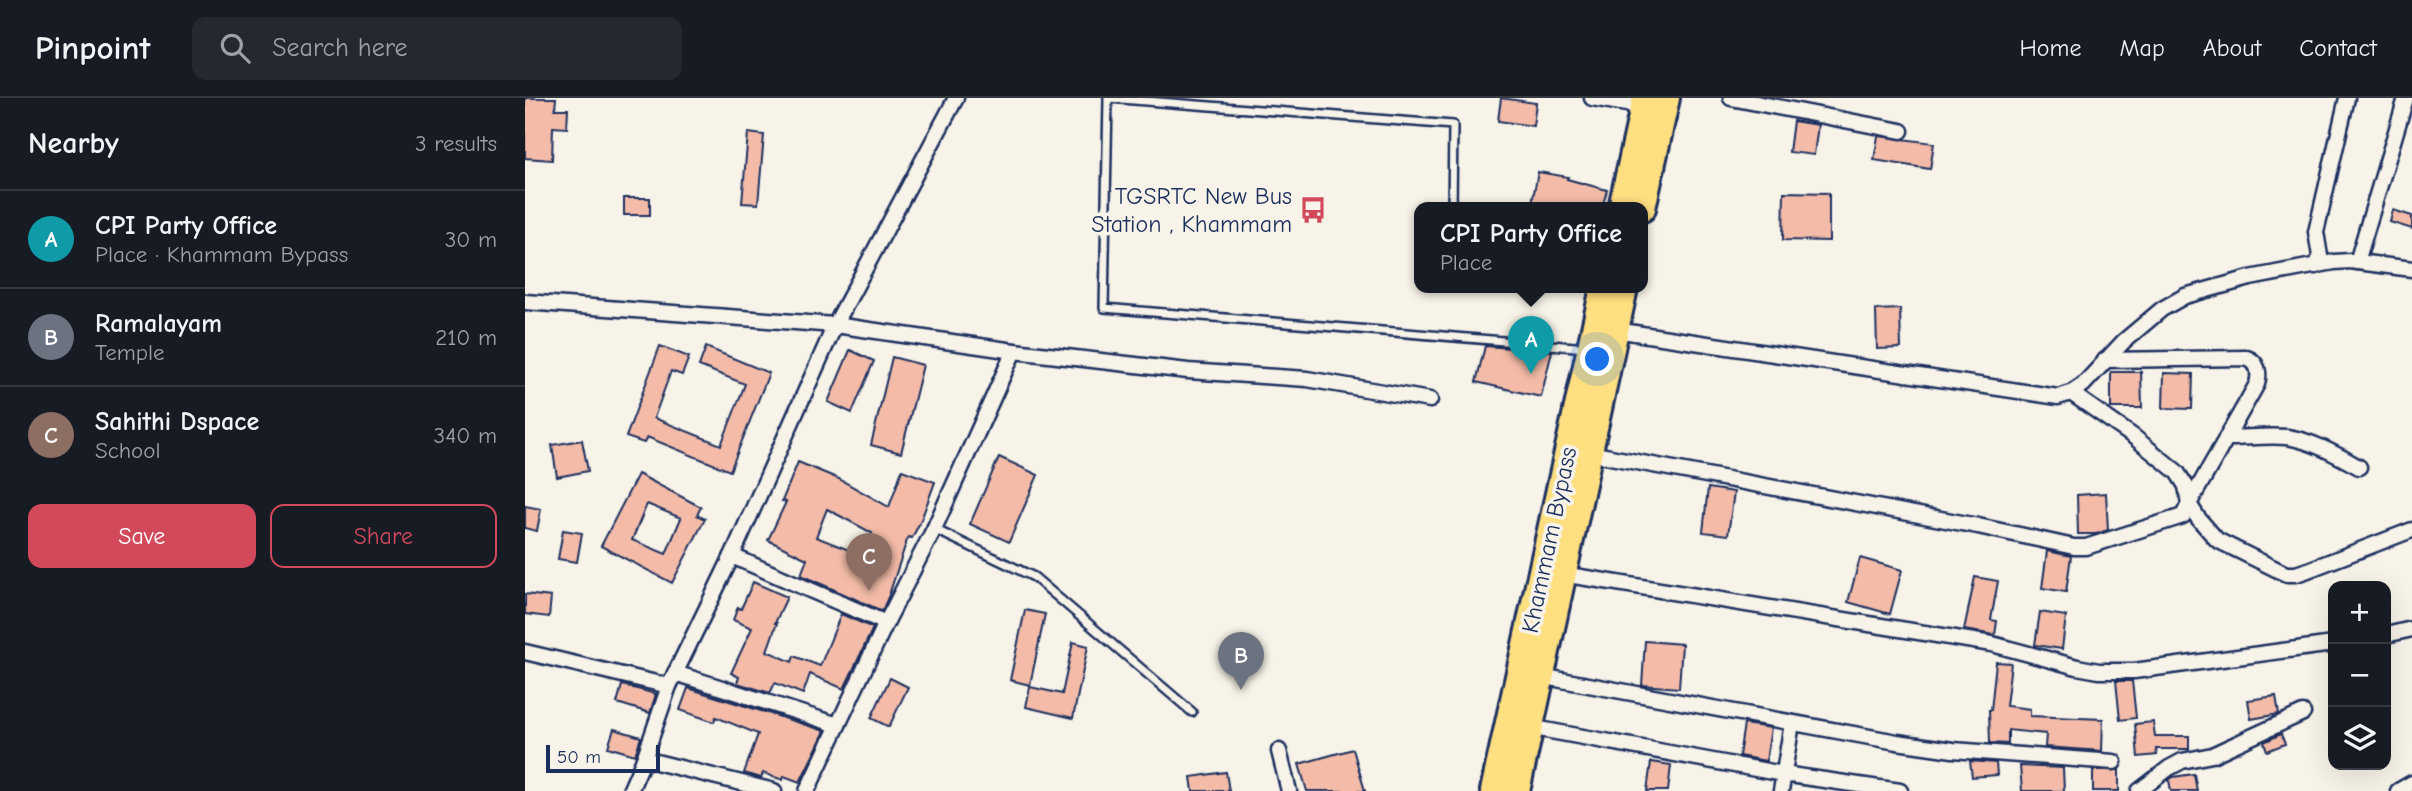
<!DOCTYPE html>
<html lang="en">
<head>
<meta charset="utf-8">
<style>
	body { margin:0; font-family:"Comic Neue",sans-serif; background:#242831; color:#f1f3f6 }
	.controls { position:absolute; right:21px; bottom:21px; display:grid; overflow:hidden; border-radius:14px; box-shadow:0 7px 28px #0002 }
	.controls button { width:63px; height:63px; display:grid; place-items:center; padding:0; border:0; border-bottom:2px solid #363941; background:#171b24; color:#f1f3f6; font:35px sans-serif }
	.scale { position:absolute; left:21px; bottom:18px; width:114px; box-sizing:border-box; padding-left:7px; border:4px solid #1b2f5e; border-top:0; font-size:19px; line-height:24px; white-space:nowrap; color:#1b2f5e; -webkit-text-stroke:5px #f7f3e8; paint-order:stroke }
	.you { position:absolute; left:1073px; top:262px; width:24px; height:24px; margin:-18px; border:5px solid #fff; border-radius:50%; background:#1a73e8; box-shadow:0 0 0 10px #1a73e833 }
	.badge { display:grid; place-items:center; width:46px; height:46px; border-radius:50%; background:#d1495b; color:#fff; font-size:23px; font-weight:700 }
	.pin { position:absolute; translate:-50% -58px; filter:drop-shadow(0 2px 4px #0008) }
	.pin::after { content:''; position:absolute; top:37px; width:24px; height:21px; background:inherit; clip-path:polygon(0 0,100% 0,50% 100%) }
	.popup { position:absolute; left:889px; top:104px; width:234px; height:91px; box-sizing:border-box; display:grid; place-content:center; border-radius:14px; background:#171b24; filter:drop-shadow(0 2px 5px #0005); font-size:23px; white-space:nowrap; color:#9ea1a6 }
	.popup b { font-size:26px; color:#f1f3f6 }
	.popup::after { content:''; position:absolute; left:50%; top:100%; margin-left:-14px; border:14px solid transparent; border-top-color:#171b24 }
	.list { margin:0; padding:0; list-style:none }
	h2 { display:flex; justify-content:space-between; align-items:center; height:91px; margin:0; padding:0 28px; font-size:30px }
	h2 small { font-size:23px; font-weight:400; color:#9ea1a6 }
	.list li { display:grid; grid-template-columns:46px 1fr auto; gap:21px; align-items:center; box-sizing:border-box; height:98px; padding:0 28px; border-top:2px solid #363941 }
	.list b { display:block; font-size:26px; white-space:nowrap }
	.list p { margin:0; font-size:23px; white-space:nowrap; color:#9ea1a6 }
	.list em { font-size:23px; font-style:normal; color:#9ea1a6 }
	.actions { display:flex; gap:14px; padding:21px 28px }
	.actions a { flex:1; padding:16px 0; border:2px solid #d1495b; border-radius:14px; text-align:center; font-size:24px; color:#d1495b }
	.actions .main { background:#d1495b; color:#fff }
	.icon { flex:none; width:38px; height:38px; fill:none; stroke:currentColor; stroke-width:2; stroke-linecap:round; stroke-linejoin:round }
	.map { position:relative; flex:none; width:1887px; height:693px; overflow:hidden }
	header { display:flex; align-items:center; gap:42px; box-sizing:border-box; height:98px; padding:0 35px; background:#171b24; border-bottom:2px solid #363941 }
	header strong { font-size:33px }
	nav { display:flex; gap:38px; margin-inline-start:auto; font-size:24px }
	.search { width:490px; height:63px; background:#242831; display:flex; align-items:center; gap:18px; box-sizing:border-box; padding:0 24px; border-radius:14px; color:#9ea1a6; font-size:26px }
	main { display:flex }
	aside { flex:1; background:#171b24 }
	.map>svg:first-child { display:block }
</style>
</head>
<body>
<header>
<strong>Pinpoint</strong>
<div class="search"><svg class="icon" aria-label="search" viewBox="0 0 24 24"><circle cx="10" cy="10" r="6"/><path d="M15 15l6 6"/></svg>Search here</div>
<nav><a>Home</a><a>Map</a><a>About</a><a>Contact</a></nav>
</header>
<main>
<aside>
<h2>Nearby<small>3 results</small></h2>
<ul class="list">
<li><span class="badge" style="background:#0f9aa8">A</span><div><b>CPI Party Office</b><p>Place · Khammam Bypass</p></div><em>30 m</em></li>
<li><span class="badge" style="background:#6b7280">B</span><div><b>Ramalayam</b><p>Temple</p></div><em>210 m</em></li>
<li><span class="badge" style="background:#8d6e63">C</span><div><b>Sahithi Dspace</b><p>School</p></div><em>340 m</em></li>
</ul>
<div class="actions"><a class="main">Save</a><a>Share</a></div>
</aside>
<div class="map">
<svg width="1887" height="693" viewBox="0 0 1887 693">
	<rect width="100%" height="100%" fill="#f7f3e8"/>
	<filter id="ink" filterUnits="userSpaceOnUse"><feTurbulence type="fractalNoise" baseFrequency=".0143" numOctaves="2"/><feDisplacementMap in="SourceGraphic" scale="14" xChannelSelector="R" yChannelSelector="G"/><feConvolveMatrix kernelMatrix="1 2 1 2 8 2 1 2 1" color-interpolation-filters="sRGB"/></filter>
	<g filter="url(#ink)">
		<g fill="#f4bca8" stroke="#1b2f5e" stroke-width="2" fill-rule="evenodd">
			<path d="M0,0h31l-1,11h13l-1,19 -14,-1 -1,33 -27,-2z"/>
			<path d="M976,0l35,5 -3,23 -35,-5z"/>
			<path d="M1268,23l25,4 -4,30 -25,-3z"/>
			<path d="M223,35l16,2 -6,69 -16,-1z"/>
			<path d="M1353,38l56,7 -4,26 -56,-9z"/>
			<path d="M1013,74l30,5 -1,2 40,11 -5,18h-71z"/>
			<path d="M1259,94l45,1v48l-46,-1z"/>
			<rect x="99" y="100" width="26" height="17"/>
			<path d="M1868,112l19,6v13l-22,-7z"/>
			<path d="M1375,211l1,39 -24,1 -1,-39z"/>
			<path d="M135,248l29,11 -7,18 -11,-4 -17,47 67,27 24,-61 -46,-18 7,-19 63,26 -39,98 -83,-34 -3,6 -18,-6z"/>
			<path d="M960,248l67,5 -11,46 -65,-15z"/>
			<path d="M325,252l24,11 -22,52 -24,-11z"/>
			<path d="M367,259l31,8 -22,88 -30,-8z"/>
			<path d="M1586,274h30l1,36h-31z"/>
			<path d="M1639,275l29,1 -1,35 -29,-1z"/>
			<path d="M57,342l6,31 -31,6 -5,-32z"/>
			<path d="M474,359l39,18 -29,67 -39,-18z"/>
			<path d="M273,364l41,17 50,28 13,-37 33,12 -14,38 -9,18 -4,-1 -19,58 -7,16 -81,-36 6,-16 -39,-19 18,-38 -4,-1zM302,411l45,24 -8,23 -48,-19z"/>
			<path d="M113,376l63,33 -4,8 8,4 -33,64 -71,-37zM122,406l34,14 -15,36 -34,-14z"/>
			<path d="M1183,390l26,4 -6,43 -25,-3z"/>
			<path d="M1581,395l2,37 -12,4h-18l-1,-39z"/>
			<path d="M0,408l16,3 -4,22 -12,-3z"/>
			<path d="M38,432l19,3 -5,29 -19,-3z"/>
			<path d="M1522,453l24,5 -5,36 -24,-4z"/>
			<path d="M1335,460l42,12 -12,44 -42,-12z"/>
			<path d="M1450,479l23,4 -7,39 6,1 -2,14 -31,-5z"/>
			<path d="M228,484l34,15 -12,26h2l-10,28 25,11 2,-6 26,10 21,-52 32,14 -29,61 -34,-15 -7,20 -28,-11 -5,10 -33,-10 2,-6 -8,-4 21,-45 -19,-8 5,-13 3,2z"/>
			<path d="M0,496l26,3 -2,20 -24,-3z"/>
			<path d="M500,512l20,4 -15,71 -20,-5z"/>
			<path d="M1515,514l26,4 -4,33 -27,-4z"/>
			<path d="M1120,543l37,3 -3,44 -37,-3z"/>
			<path d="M548,544l15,4 -15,72 -47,-11 4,-20 32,7z"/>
			<path d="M1471,564l15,1 -5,43 24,3v7l73,3 -1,32 -57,-4 1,-13 -38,-4v14l-18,-1 -1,-33h2z"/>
			<path d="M365,580l18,9 -19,40 -18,-9z"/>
			<path d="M1591,583h16l4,37 -16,2z"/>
			<path d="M97,587l34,9 -6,19 -33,-10z"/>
			<path d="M163,590l137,43 -25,51 -16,-6 -1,4 -20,-7 -2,5 -17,-5 14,-39 -42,-17 -2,5 -34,-12z"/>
			<path d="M1751,598l3,18 -28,5 -3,-19z"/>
			<path d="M1628,624l2,14h34v13h-33l1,6 -19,2 -3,-33z"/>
			<path d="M1219,626l27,4 -5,33 -27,-5z"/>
			<path d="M89,631l27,8 -6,18 -27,-8z"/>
			<path d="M1756,636l4,10 -18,7 -3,-9z"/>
			<path d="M828,651l12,42h-58l-8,-27z"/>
			<path d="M1445,663l26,2 1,12 -25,2z"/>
			<path d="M1126,664l20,3 -3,26h-21z"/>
			<path d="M1495,668l43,2 1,23h-42z"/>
			<rect x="1568" y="672" width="26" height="21"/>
			<path d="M701,674l3,19h-36l-2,-14z"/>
			<path d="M1669,676l3,17h-26l-2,-11 4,-3z"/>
		</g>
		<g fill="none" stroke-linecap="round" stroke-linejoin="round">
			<defs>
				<g id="lane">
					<path d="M583,0l345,27 -1,83"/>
					<path d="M583,1l-4,209 483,40"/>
					<path d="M409,431l100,48 158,135"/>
				</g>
				<g id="street">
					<path d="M431,0l-121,227 179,26 174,20 119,8 123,21"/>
					<path d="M1067,0l57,10"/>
					<path d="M1206,0l170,33"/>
					<path d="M1832,164l49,-164"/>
					<path d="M1791,168l4,-10 -4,-24 31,-134"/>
					<path d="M0,204l310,23 -103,231 -63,130 -25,73 130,32"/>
					<path d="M1090,232l443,67 13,-4 12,-8 41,-44 38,-32 23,-13 65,-18 84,-16 16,-1 62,8"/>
					<path d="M1580,262l142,-2c11,4 13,15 10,26l-68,120"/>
					<path d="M1546,295l63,44 43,35 9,14 3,18"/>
					<path d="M1701,340c20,0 42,-3 61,-1 26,4 50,18 72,30"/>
					<path d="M1064,355l389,73 96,21h12l97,-31 6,-12 9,14 19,22 69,34h10l12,-4 104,-40"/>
					<path d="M207,458l154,67"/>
					<path d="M1037,476l430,70 85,23 22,4h35l199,-27"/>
					<path d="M1861,537l26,-6"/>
					<path d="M0,554l144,34"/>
					<path d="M150,575l163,52"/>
					<path d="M1015,578l357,66 56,8 161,12"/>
					<path d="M1004,629l254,47 117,17"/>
					<path d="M754,653l10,40"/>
					<path d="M105,693l14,-32"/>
					<path d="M282,693l79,-168 48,-94 80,-178"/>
					<path d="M1256,693l11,-68"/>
					<path d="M1614,693l30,-23 13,-7 30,-6 91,-42"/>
					<path d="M1873,693l14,-8"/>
				</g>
				<g id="highway">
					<path d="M1097,110l24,-110"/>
					<path d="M1117,110l24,-110"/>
					<path d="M969,693l110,-503"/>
					<path d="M991,693l108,-503"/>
				</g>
			</defs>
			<use href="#lane" stroke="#1b2f5e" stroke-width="12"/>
			<use href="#street" stroke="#1b2f5e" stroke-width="19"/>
			<use href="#highway" stroke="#1b2f5e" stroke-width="32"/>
			<use href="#lane" stroke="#f7f3e8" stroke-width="7"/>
			<use href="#street" stroke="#f7f3e8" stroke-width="14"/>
			<use href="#highway" stroke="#ffdf80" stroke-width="26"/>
		</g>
	</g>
	<defs>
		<symbol id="bus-bare" viewBox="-9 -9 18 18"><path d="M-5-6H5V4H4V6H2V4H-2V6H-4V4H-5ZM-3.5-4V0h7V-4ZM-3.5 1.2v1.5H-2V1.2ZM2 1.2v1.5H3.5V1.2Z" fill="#d1495b" stroke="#f7f3e8" stroke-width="2.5" paint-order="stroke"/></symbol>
	</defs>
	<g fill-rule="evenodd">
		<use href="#bus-bare" x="769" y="93" width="38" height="38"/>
	</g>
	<g text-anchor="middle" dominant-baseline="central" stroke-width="7" stroke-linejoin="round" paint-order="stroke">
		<g font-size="24" fill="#1b2f5e" stroke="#f7f3e8" text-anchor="end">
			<text x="767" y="98">TGSRTC New Bus<tspan x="767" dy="28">Station , Khammam</tspan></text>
		</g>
		<g font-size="24" fill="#1b2f5e" stroke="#f7f3e8">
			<text transform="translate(1024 442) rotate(-78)">Khammam Bypass</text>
		</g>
	</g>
</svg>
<div class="controls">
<button>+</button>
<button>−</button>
<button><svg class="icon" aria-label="layers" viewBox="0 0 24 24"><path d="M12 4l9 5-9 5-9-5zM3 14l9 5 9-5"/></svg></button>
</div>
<div class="scale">50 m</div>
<div class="you"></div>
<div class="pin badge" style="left:1006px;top:276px;background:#0f9aa8">A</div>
<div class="popup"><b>CPI Party Office</b>Place</div>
<div class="pin badge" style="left:716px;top:592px;background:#6b7280">B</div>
<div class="pin badge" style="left:344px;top:493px;background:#8d6e63">C</div>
</div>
</main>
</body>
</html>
